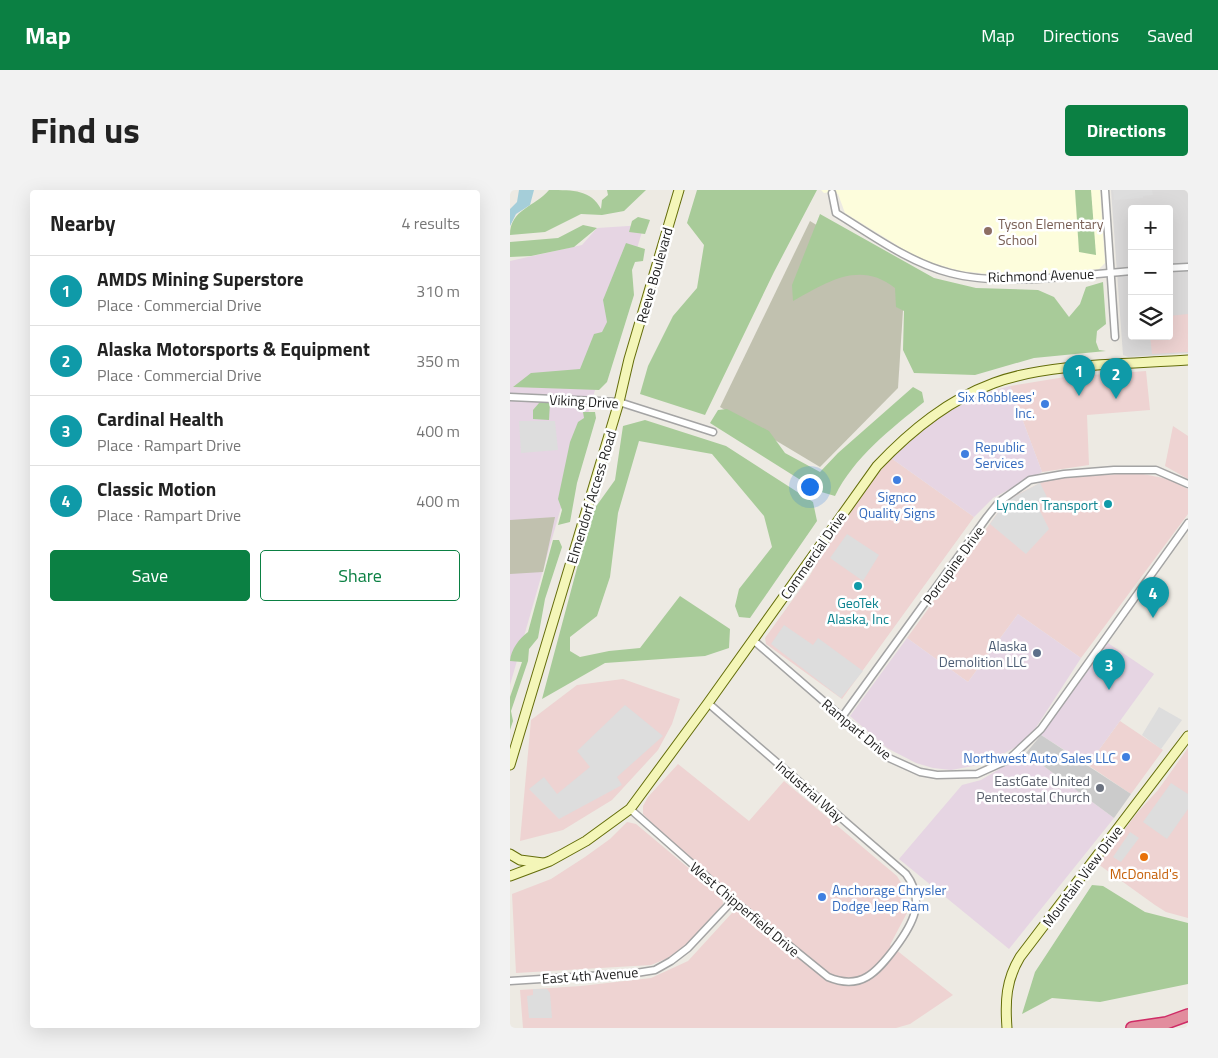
<!DOCTYPE html>
<html lang="en">
<head>
<meta charset="utf-8">
<style>
	body { margin:0; font-family:"Titillium Web",sans-serif; background:#f2f2f2; color:#222 }
	.controls { position:absolute; right:15px; top:15px; display:grid; overflow:hidden; border-radius:5px; box-shadow:0 5px 20px #0002 }
	.controls button { width:45px; height:45px; display:grid; place-items:center; padding:0; border:0; border-bottom:1px solid #e0e0e0; background:#fff; color:#222; font:25px sans-serif }
	.you { position:absolute; left:299px; top:296px; width:18px; height:18px; margin:-12px; border:4px solid #fff; border-radius:50%; background:#1a73e8; box-shadow:0 0 0 8px #1a73e833 }
	.badge { display:grid; place-items:center; width:32px; height:32px; border-radius:50%; background:#0b8043; color:#fff; font-size:16px; font-weight:700 }
	.pin { position:absolute; translate:-50% -41px; filter:drop-shadow(0 1px 2px #0008) }
	.pin::after { content:''; position:absolute; top:26px; width:18px; height:15px; background:inherit; clip-path:polygon(0 0,100% 0,50% 100%) }
	.list { margin:0; padding:0; list-style:none }
	h2 { display:flex; justify-content:space-between; align-items:center; height:65px; margin:0; padding:0 20px; font-size:21px }
	h2 small { font-size:16px; font-weight:400; color:#767676 }
	.list li { display:grid; grid-template-columns:32px 1fr auto; gap:15px; align-items:center; box-sizing:border-box; height:70px; padding:0 20px; border-top:1px solid #e0e0e0 }
	.list b { display:block; font-size:19px; white-space:nowrap }
	.list p { margin:0; font-size:16px; white-space:nowrap; color:#767676 }
	.list em { font-size:16px; font-style:normal; color:#767676 }
	.actions { display:flex; gap:10px; padding:15px 20px }
	.actions a { flex:1; padding:11px 0; border:1px solid #0b8043; border-radius:5px; text-align:center; font-size:18px; color:#0b8043 }
	.actions .main { background:#0b8043; color:#fff }
	.icon { flex:none; width:28px; height:28px; fill:none; stroke:currentColor; stroke-width:2; stroke-linecap:round; stroke-linejoin:round }
	.map { position:relative; flex:none; width:678px; height:838px; overflow:hidden; border-radius:5px }
	header { display:flex; align-items:center; gap:30px; box-sizing:border-box; height:70px; padding:0 25px; background:#0b8043; color:#fff }
	header strong { font-size:24px }
	nav { display:flex; gap:28px; margin-inline-start:auto; font-size:18px }
	.intro { display:flex; align-items:center; justify-content:space-between; box-sizing:border-box; height:120px; padding:0 30px }
	h1 { margin:0; font-size:35px }
	.button { padding:12px 22px; border-radius:5px; background:#0b8043; color:#fff; font-size:18px; font-weight:700 }
	main { display:flex; gap:30px; padding:0 30px }
	aside { flex:1; background:#fff; border-radius:5px; box-shadow:0 5px 20px #0002 }
	.map>svg:first-child { display:block }
</style>
</head>
<body>
<header>
<strong>Map</strong>
<nav><a>Map</a><a>Directions</a><a>Saved</a></nav>
</header>
<div class="intro"><h1>Find us</h1><a class="button">Directions</a></div>
<main>
<aside>
<h2>Nearby<small>4 results</small></h2>
<ul class="list">
<li><span class="badge" style="background:#0f9aa8">1</span><div><b>AMDS Mining Superstore</b><p>Place · Commercial Drive</p></div><em>310 m</em></li>
<li><span class="badge" style="background:#0f9aa8">2</span><div><b>Alaska Motorsports &amp; Equipment</b><p>Place · Commercial Drive</p></div><em>350 m</em></li>
<li><span class="badge" style="background:#0f9aa8">3</span><div><b>Cardinal Health</b><p>Place · Rampart Drive</p></div><em>400 m</em></li>
<li><span class="badge" style="background:#0f9aa8">4</span><div><b>Classic Motion</b><p>Place · Rampart Drive</p></div><em>400 m</em></li>
</ul>
<div class="actions"><a class="main">Save</a><a>Share</a></div>
</aside>
<div class="map">
<svg width="678" height="838" viewBox="0 0 678 838">
	<rect width="100%" height="100%" fill="#edeae3"/>
	<path fill="#dbdada" fill-rule="evenodd" d="M601,0h77v163l-60,4 -5,-2zM622,19h37v127h-37z"/>
	<g fill="#eed3d2">
		<path d="M678,124v38l-36,2 -2,-18h19v-20z"/>
		<path d="M636,181l4,39 -63,5 2,50 -47,7 -32,-86 55,-9z"/>
		<path d="M663,236l15,10v43l-23,-13z"/>
		<path d="M381,268l83,59 -132,182 -76,-55 -1,-6 44,-61 18,-32 42,-60z"/>
		<path d="M628,283l30,6 20,10v25l-107,144 -63,-44 -50,68 -61,-44 100,-138 33,-17 23,-6z"/>
		<path d="M113,489l57,20 -8,25 -14,26 -46,50 -49,30 -43,11 11,-121 46,-35z"/>
		<path d="M610,531l43,29 -32,44 -43,-29z"/>
		<path d="M678,558v170l-22,-6 -11,-7 -57,-41 40,-52 20,-22z"/>
		<path d="M168,574l71,57 35,-40 113,95 9,15 3,18 -19,36 63,50 -43,29 -14,4h-373l-3,-38 61,-4 70,-8 37,-17 54,-59 -83,-72 -16,-16v-8l5,-9z"/>
		<path d="M117,632l9,2 86,72 1,8 -37,41 -18,13 -17,7 -135,8 -4,-79 39,-15 34,-22 25,-18z"/>
	</g>
	<g fill="#e6d5e3">
		<path d="M134,35l-57,192 -77,268v-424l72,-16 15,-17z"/>
		<path d="M500,196l32,86 -49,26 -19,19 -83,-59 21,-19 33,-26 40,-20z"/>
		<path d="M508,424l63,44 -46,71 -19,18 -32,17 -33,6 -18,-2 -17,-5 -29,-15 -37,-32 57,-78 61,44z"/>
		<path d="M598,453l46,31 -66,91 -47,-30z"/>
		<path d="M516,563l88,65 -105,131 -110,-90 63,-74 19,-5z"/>
	</g>
	<path fill="#fdfddc" d="M311,0h279l5,73 -6,6 -91,7 -48,-5 -31,-9 -21,-10 -63,-39 -7,-19 -6,-2 -8,1z"/>
	<path fill="#cbcbcb" d="M531,545l90,59 -17,24 -88,-65z"/>
	<g fill="#c1c1af">
		<path d="M300,31l95,58 -7,109 -78,79 -100,-60z"/>
		<path d="M45,327l-12,55 -33,2v-54z"/>
	</g>
	<g fill="#a8cb99">
		<path d="M39,0c25,0 42,0 52,19l1,-9 6,-5 -1,-5h39l-22,21 -22,4 -21,-1 -36,18 -35,3c0,-26 25,-28 39,-45z"/>
		<path d="M187,0h120l-43,82 -69,143 -65,-21 8,-28 25,-50 24,-28 7,-43 -17,-22z"/>
		<path d="M565,0h16l5,65 -17,-3z"/>
		<path d="M310,24l114,64 42,10 62,2 16,7 15,20 11,-13 6,-17 17,-5 3,42 -9,7 -1,11 3,8 7,1 -72,7 -59,17 -61,-2 -11,-23 1,-39 -8,-4 -1,-19c-35,-28 -68,-6 -102,13l-1,-16z"/>
		<path d="M128,27l12,3 -5,14 -16,-2 3,-11z"/>
		<path d="M73,35l14,3 -23,19 -43,9 -21,1v-15l48,-4z"/>
		<path d="M116,53l19,6 -2,12 -8,1 -3,8 2,25 -27,87 -8,8 -86,-3 18,-14 49,-4 14,-35 8,-2 5,-10 -4,-22z"/>
		<path d="M403,197l9,5 2,10c-33,27 -70,55 -89,94l-17,-5 -108,-68 8,-13 9,-1 42,22 16,22 35,19 18,-19z"/>
		<path d="M40,212l-1,18 -16,-1v-9l6,-7z"/>
		<path d="M73,222h12l1,6 -19,65 -7,39 -12,3 4,-15 -4,-11 12,-57 8,-20 6,-4z"/>
		<path d="M135,230l81,26 87,56 4,19 -67,97 -11,-1 -4,-11 4,-17 33,-42 -8,-31 -52,-62 -73,-13 -21,72 -8,64 -13,39 -27,21v14l10,6 29,-6 31,-3 40,-52 50,33 -1,19 -24,8 -100,7 -63,36 50,-187 23,-32 8,-54z"/>
		<path d="M43,350h6l3,7 -17,52 -7,39 -9,11 -1,12 -17,50 2,10 -3,9v-33l12,-35 -12,-1c1,-12 9,-22 18,-29z"/>
		<path d="M582,695l11,1 42,26 43,11v61l-88,18 -48,-4 -30,16 13,-42z"/>
	</g>
	<g fill="#ddd">
		<path d="M603,0h39l1,5 -10,1v2l-29,2z"/>
		<path d="M9,231h36l3,29 -37,3z"/>
		<path d="M530,293l7,14 -11,6 13,26 -23,25 -36,-30 16,-23z"/>
		<path d="M337,344l32,21 -16,26 -33,-23z"/>
		<path d="M274,435l29,20 5,-7 45,33 -22,27 -70,-54z"/>
		<path d="M115,515l38,31 -46,41 5,8 -63,34 -30,-30 15,-12 13,17 33,-27 -13,-16z"/>
		<path d="M649,517l23,13 -21,29 -19,-14z"/>
		<path d="M661,593l17,11v15l-21,30 -24,-17z"/>
		<path d="M620,642l9,6 -18,24 -8,-5z"/>
		<path d="M23,799h14l3,4 2,25h-23l-2,-22 6,-1z"/>
	</g>
	<path fill="#a5ced9" d="M9,0h15l-4,15 -14,9 -6,12v-17l7,-7z"/>
	<g fill="none" stroke-linecap="round" stroke-linejoin="round">
		<defs>
			<g id="street">
				<path d="M595,0l10,147"/>
				<path d="M322,3l4,20c36,22 72,49 114,60 52,14 128,2 182,-2"/>
				<path d="M659,78l19,-1"/>
				<path d="M0,207l109,5 94,30"/>
				<path d="M243,450l136,118 31,14 17,3 40,-1 31,-14 33,-31 147,-206"/>
				<path d="M332,527l145,-200 12,-15 31,-22 34,-6 50,-4h42l32,14"/>
				<path d="M120,619l103,91 95,77c33,14 49,-5 67,-29 18,-24 31,-47 11,-74l-198,-171"/>
				<path d="M0,791l126,-8 19,-3 16,-9 17,-13 45,-48"/>
			</g>
			<g id="secondary">
				<path d="M0,575l109,-363 10,-43 50,-169"/>
				<path d="M0,664l10,6 23,3"/>
				<path d="M0,686l40,-15 36,-20 44,-32 78,-106 169,-237c34,-36 71,-66 117,-83 53,-20 137,-19 194,-23"/>
				<path d="M497,838c-2,-27 -1,-48 13,-71l168,-221"/>
			</g>
			<path id="highway" d="M622,838l34,-5 22,-8"/>
		</defs>
		<use href="#street" stroke="#a4a4a4" stroke-width="9"/>
		<use href="#secondary" stroke="#646d0a" stroke-width="11"/>
		<use href="#highway" stroke="#cf2c66" stroke-width="14"/>
		<use href="#street" stroke="#fff" stroke-width="6"/>
		<use href="#secondary" stroke="#f4f6b8" stroke-width="9"/>
		<use href="#highway" stroke="#e28d9e" stroke-width="11"/>
	</g>
	<circle fill="#8d6e63" stroke="#fff" stroke-width="2" cx="478" cy="41" r="5"/>
	<g fill="#3f7fe0" stroke="#fff" stroke-width="2">
		<circle cx="535" cy="214" r="5"/>
		<circle cx="455" cy="264" r="5"/>
		<circle cx="387" cy="290" r="5"/>
		<circle cx="616" cy="567" r="5"/>
		<circle cx="312" cy="707" r="5"/>
	</g>
	<g fill="#0f9aa8" stroke="#fff" stroke-width="2">
		<circle cx="598" cy="314" r="5"/>
		<circle cx="348" cy="396" r="5"/>
	</g>
	<circle fill="#5c6f8a" stroke="#fff" stroke-width="2" cx="527" cy="463" r="5"/>
	<circle fill="#6b7280" stroke="#fff" stroke-width="2" cx="590" cy="598" r="5"/>
	<circle fill="#e8710a" stroke="#fff" stroke-width="2" cx="634" cy="667" r="5"/>
	<g text-anchor="middle" dominant-baseline="central" stroke-width="5" stroke-linejoin="round" paint-order="stroke">
		<g font-size="14" fill="#785e54" stroke="#fff" text-anchor="start">
			<text x="488" y="33">Tyson Elementary<tspan x="488" dy="16">School</tspan></text>
		</g>
		<g font-size="14" fill="#1d1d1d" stroke="#fff">
			<text transform="translate(144 85) rotate(-74)">Reeve Boulevard</text>
			<text transform="translate(531 85) rotate(-2)">Richmond Avenue</text>
			<text transform="translate(74 211) rotate(3)">Viking Drive</text>
			<text transform="translate(81 307) rotate(-73)">Elmendorf Access Road</text>
			<text transform="translate(303 365) rotate(-55)">Commercial Drive</text>
			<text transform="translate(443 375) rotate(-54)">Porcupine Drive</text>
			<text transform="translate(347 539) rotate(40)">Rampart Drive</text>
			<text transform="translate(300 601) rotate(41)">Industrial Way</text>
			<text transform="translate(572 686) rotate(-53)">Mountain View Drive</text>
			<text transform="translate(235 719) rotate(40)">West Chipperfield Drive</text>
			<text transform="translate(80 785) rotate(-4)">East 4th Avenue</text>
		</g>
		<g font-size="14" fill="#366cbe" stroke="#fff" text-anchor="end">
			<text x="525" y="206">Six Robblees'<tspan x="525" dy="16">Inc.</tspan></text>
			<text x="465" y="256" text-anchor="start">Republic<tspan x="465" dy="16">Services</tspan></text>
			<text x="387" y="306" text-anchor="middle">Signco<tspan x="387" dy="16">Quality Signs</tspan></text>
			<text x="606" y="567">Northwest Auto Sales LLC</text>
			<text x="322" y="699" text-anchor="start">Anchorage Chrysler<tspan x="322" dy="16">Dodge Jeep Ram</tspan></text>
		</g>
		<g font-size="14" fill="#0d838f" stroke="#fff" text-anchor="end">
			<text x="588" y="314">Lynden Transport</text>
			<text x="348" y="412" text-anchor="middle">GeoTek<tspan x="348" dy="16">Alaska, Inc</tspan></text>
		</g>
		<g font-size="14" fill="#4e5e75" stroke="#fff" text-anchor="end">
			<text x="517" y="455">Alaska<tspan x="517" dy="16">Demolition LLC</tspan></text>
		</g>
		<g font-size="14" fill="#5b616d" stroke="#fff" text-anchor="end">
			<text x="580" y="590">EastGate United<tspan x="580" dy="16">Pentecostal Church</tspan></text>
		</g>
		<g font-size="14" fill="#c56008" stroke="#fff">
			<text x="634" y="683">McDonald's</text>
		</g>
	</g>
</svg>
<div class="controls">
<button>+</button>
<button>−</button>
<button><svg class="icon" aria-label="layers" viewBox="0 0 24 24"><path d="M12 4l9 5-9 5-9-5zM3 14l9 5 9-5"/></svg></button>
</div>
<div class="you"></div>
<div class="pin badge" style="left:569px;top:206px;background:#0f9aa8">1</div>
<div class="pin badge" style="left:606px;top:209px;background:#0f9aa8">2</div>
<div class="pin badge" style="left:599px;top:500px;background:#0f9aa8">3</div>
<div class="pin badge" style="left:643px;top:428px;background:#0f9aa8">4</div>
</div>
</main>
</body>
</html>
